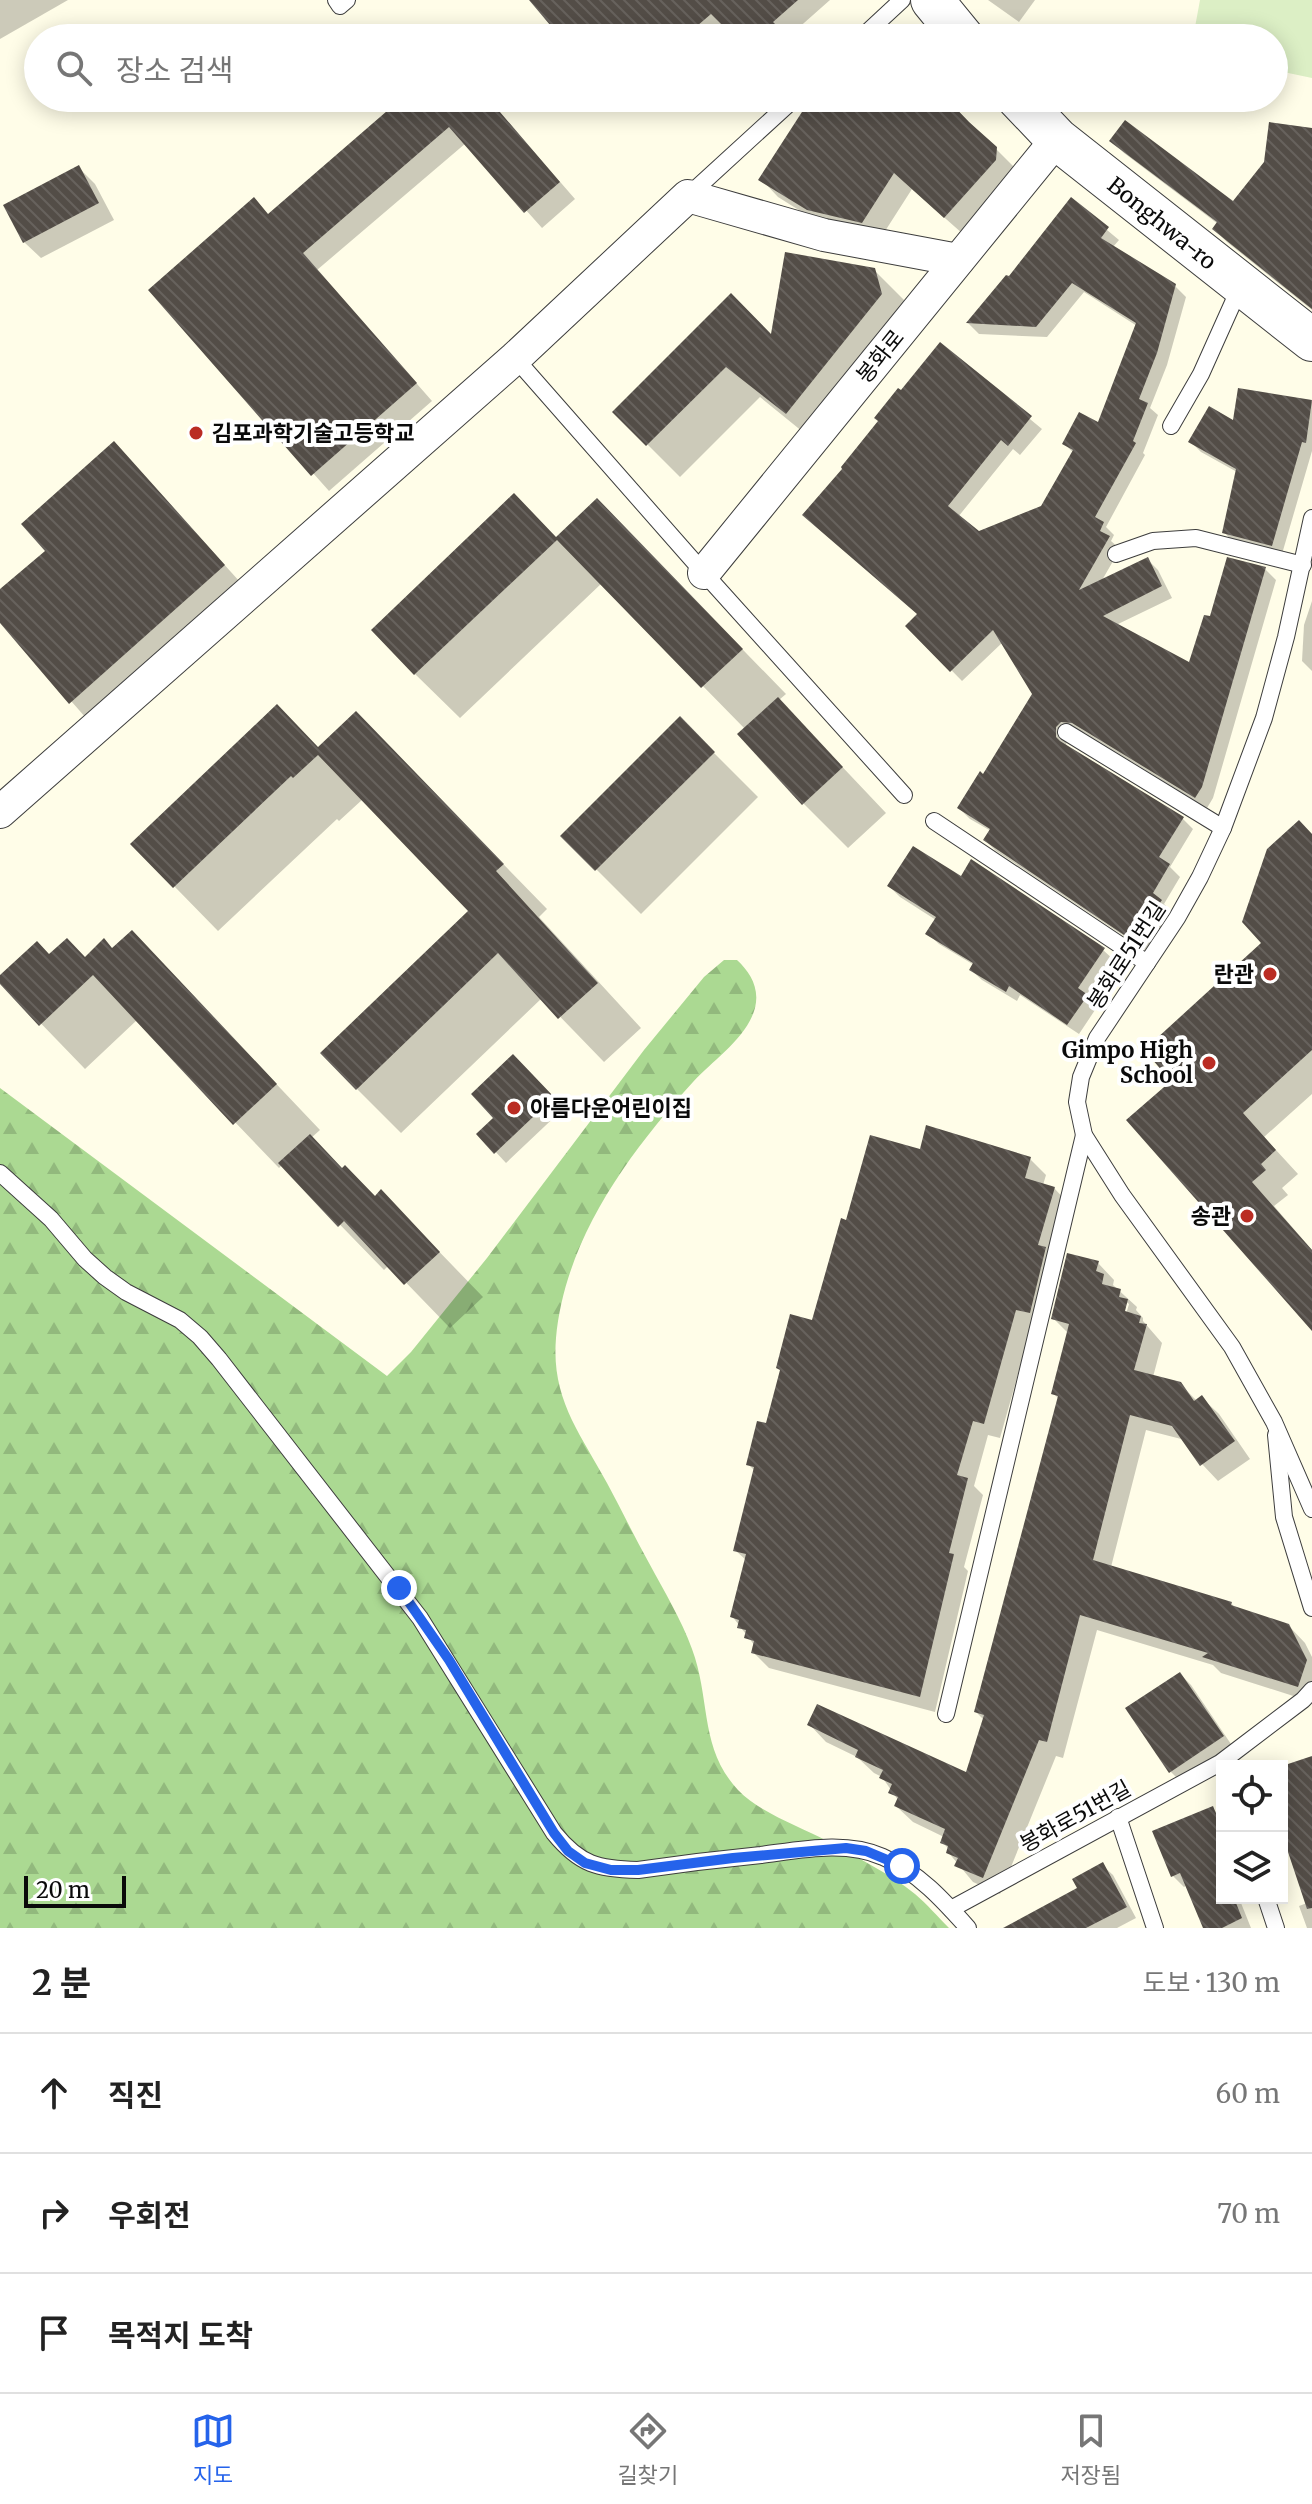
<!DOCTYPE html>
<html lang="ko">
<head>
<meta charset="utf-8">
<style>
	body { margin:0; font-family:Merriweather,"Noto Sans KR",serif; background:#f2f2f2; color:#222 }
	.controls { position:absolute; right:24px; bottom:24px; display:grid; overflow:hidden; border-radius:0px; box-shadow:0 4px 20px #0003 }
	.controls button { width:72px; height:72px; display:grid; place-items:center; padding:0; border:0; border-bottom:2px solid #e0e0e0; background:#fff; color:#222; font:40px sans-serif }
	.scale { position:absolute; left:24px; bottom:20px; width:102px; box-sizing:border-box; padding-left:8px; border:4px solid #0a0a0a; border-top:0; font-size:22px; line-height:28px; white-space:nowrap; color:#0a0a0a; -webkit-text-stroke:6px #fff; paint-order:stroke }
	.stop { position:absolute; width:24px; height:24px; margin:-18px; border:6px solid #2563eb; border-radius:50%; background:#fff }
	.stop.end { background:#2563eb; border-color:#fff; box-shadow:0 2px 8px #0008 }
	.list { margin:0; padding:0; list-style:none }
	h2 { display:flex; justify-content:space-between; align-items:center; height:104px; margin:0; padding:0 32px; font-size:34px }
	h2 small { font-size:26px; font-weight:400; color:#767676 }
	.list li { display:grid; grid-template-columns:52px 1fr auto; gap:24px; align-items:center; box-sizing:border-box; height:120px; padding:0 32px; border-top:2px solid #e0e0e0 }
	.list b { display:block; font-size:30px; white-space:nowrap }
	.list em { font-size:26px; font-style:normal; color:#767676 }
	.icon { flex:none; width:44px; height:44px; fill:none; stroke:currentColor; stroke-width:2; stroke-linecap:round; stroke-linejoin:round }
	.map { position:relative; flex:none; width:1312px; height:1928px; overflow:hidden }
	.search { position:absolute; background:#fff; box-shadow:0 4px 20px #0003; left:24px; right:24px; top:24px; height:88px; display:flex; align-items:center; gap:20px; box-sizing:border-box; padding:0 28px; border-radius:44px; color:#767676; font-size:30px }
	.sheet { height:464px; background:#fff }
	nav { display:flex; justify-content:space-around; align-items:center; box-sizing:border-box; height:112px; border-top:2px solid #e0e0e0; background:#fff; font-size:22px; color:#767676 }
	nav a { display:grid; justify-items:center; gap:4px }
	nav .on { color:#2563eb }
	.map>svg:first-child { display:block }
</style>
</head>
<body>
<div class="map">
<svg width="1312" height="1928" viewBox="0 0 1312 1928">
	<defs>
		<pattern id="forest-firs" width="22" height="20" patternUnits="userSpaceOnUse" patternTransform="scale(2)"><rect width="22" height="20" fill="#abd992"/><path d="M5 1l3.5 6h-7zM16 11l3.5 6h-7z" fill="#92b97d"/></pattern>
		<pattern id="building-back-hatch" width="6" height="6" patternUnits="userSpaceOnUse" patternTransform="scale(2)"><rect width="6" height="6" fill="#534d47"/><path d="M-1 5l2 2M0 0l6 6M5-1l2 2" fill="none" stroke="#67625d"/></pattern>
	</defs>
	<rect width="100%" height="100%" fill="#fffde8"/>
	<path fill="url(#forest-firs)" d="M724,960h13c13,12 23,28 18,48 -8,30 -42,52 -62,74 -64,71 -128,157 -137,256 -5,61 24,95 51,145 14,26 27,53 42,80 15,28 32,56 43,86 19,51 7,99 46,141 22,23 61,36 89,51 29,16 62,32 88,53 12,10 23,23 34,34h-949v-840l387,288 24,-24 76,-94 157,-208 60,-73z"/>
	<path fill="#dcefc5" d="M1200,0h112v78l-38,-8v-32h-81z"/>
	<g fill="#0003" fill-rule="evenodd">
		<path d="M0,0h68l-68,39z"/>
		<path d="M532,0h298l-43,38h-49l-10,-10 -12,10h-153z"/>
		<path d="M988,0h47l-16,22z"/>
		<path d="M899,31l7,7h-15z"/>
		<path d="M405,98h82l88,101 -33,29 -76,-85 -149,127 115,131 -103,90 -179,-201 119,-75z"/>
		<path d="M613,98h30l-16,13z"/>
		<path d="M813,98h132l69,69 -51,67 -51,-45 -32,50 -54,-12 -48,-30 -17,-18z"/>
		<path d="M1312,130v180l-85,-68 -13,-13 4,-5 -94,-71 -12,-12 122,63z"/>
		<path d="M79,168l16,16 19,36 -73,38 -17,-16z"/>
		<path d="M1071,200l48,40 -6,7 61,38 12,12 -19,68 -17,43 8,7 -15,38 2,2 -39,72 8,8 -3,6 9,8 -19,33 46,-23 11,11 14,28 -56,27 74,40 22,-46 53,-50 11,11 -63,218 -6,10 -122,-75 -12,-1 -6,6 -1,9 116,71 11,11 -23,38 10,10 -16,27 8,8 -27,38 -149,-99 -11,-11 6,-9 -21,-12 -11,-11 25,-32 50,-82 -31,-52 -41,39 -54,-55 11,-11 -74,-146 95,-124 102,84 -22,26 -7,-6 -55,68 21,17 63,-26 32,-55 -10,-9 35,-19 38,-99 -53,-34 -37,45 -68,-3 -11,-11 39,-45 2,1z"/>
		<path d="M874,270l33,33 -88,142 -59,-48 -80,80 -65,-65 158,-74z"/>
		<path d="M1240,391l72,11v49l-30,103 -48,-11 -10,-11 13,-60 -36,-20 -10,-10 44,-19z"/>
		<path d="M130,460l110,122 -154,136 -86,-98v-28l48,-40z"/>
		<path d="M557,539l84,6 145,149 -7,6 107,113 -38,35 -45,-45 -58,-74 -143,-146 -142,135 -45,-44z"/>
		<path d="M1312,601v70l-10,-10 2,-36z"/>
		<path d="M680,719l78,78 -117,117 -78,-78z"/>
		<path d="M319,749l81,9 147,151 -8,8 102,111 -37,34 -62,-64 -141,135 -44,-44 114,-178 -108,-112 -24,22 -2,-2 -119,112 -85,-87z"/>
		<path d="M1312,836v258l-48,43 34,37 -16,14 6,7 -14,11 38,44v78l-138,-247 90,-138z"/>
		<path d="M889,886l214,64 11,10 -25,38 8,9 -18,27 -59,-39 -3,6 -35,-21 -11,-10 3,-5 -35,-21 -11,-10 8,-14 -36,-23z"/>
		<path d="M132,932l188,198 -9,8 32,32 82,67 58,60 -33,31 -61,-63 -5,5 -102,-105 -3,3 -142,-148 -52,49 -85,-88v-3l50,-21 35,2 28,-9z"/>
		<path d="M513,1057l50,52 -57,54 -27,-29 17,-16z"/>
		<path d="M921,1151l109,8 16,16 -3,10 11,3 15,16 -37,120 -32,114 -12,-3 -14,51 9,9 -19,72 4,4 -33,141 -166,-44 -16,-16 2,-6 -23,-30 15,-55 -12,-11 20,-79 -7,-7 65,-142 35,-100z"/>
		<path d="M1098,1263l16,17 -1,5 24,22 -1,3 7,8v3l19,22 -9,34 27,7 17,17 5,-3 17,16 31,45 -32,22 -16,-17 -17,-24 -39,-10 -35,137 120,36 5,6 52,16 17,18 7,14v45l-91,-29 -8,-8 -116,-35 -34,128 -7,-2 -56,138 -27,-12 -25,-30 1,-3 -7,-7 2,-5 -31,-15 -17,-16 2,-6 -16,-23 -8,-4 -17,-16 -31,-15 -16,-17 158,50 16,-55 -8,-8 83,-313 -6,-6 16,-59 -15,-15zM1125,1301l4,3 -5,17z"/>
		<path d="M1180,1674l11,11 42,62 -52,35 -10,-10z"/>
		<path d="M1312,1758v170h-5l-8,-22 8,-3 -25,-75v-60z"/>
		<path d="M1212,1808l10,10v80h17l12,30h-46l-18,-43 -3,2 -11,-11z"/>
		<path d="M1102,1865l11,10 23,43 -19,10h-74z"/>
	</g>
	<g fill="url(#building-back-hatch)">
		<path d="M529,0h269l-25,22 16,16h-54l-24,-24 -28,24h-122z"/>
		<path d="M402,98h86l72,84 -36,31 -75,-86 -146,126 114,130 -106,93 -163,-186 106,-93 14,17z"/>
		<path d="M811,98h135l23,24 28,25 -1,13 -52,58 -50,-45 -32,50 -55,-13 -49,-30z"/>
		<path d="M1125,120l108,81 31,-39 5,-40 43,6v181l-100,-80 5,-7 -108,-81z"/>
		<path d="M79,165l20,38 -76,40 -20,-38z"/>
		<path d="M1071,197l38,30 -8,11 75,46 -19,69 -18,46 9,4 -15,38 3,2 -41,74 9,5 -4,9 10,5 -31,54 69,-33 14,29 -59,30 86,46 15,-47 6,1 17,-59 39,10 -64,220 -7,11 -123,-75 -11,-1 -5,5v10l4,4 124,76 -25,40 11,7 -17,29 9,7 -29,41 -150,-101 7,-11 -33,-21 23,-37 3,3 49,-80 -39,-64 -43,42 -45,-46 12,-12 -115,-99 40,-46 -1,-2 37,-46 -4,-3 24,-30 3,2 39,-48 92,74 -24,30 -7,-6 -53,66 31,25 62,-25 32,-56 -11,-6 17,-32 19,10 38,-99 -64,-40 -36,44 -70,-4 40,-48 3,1z"/>
		<path d="M785,252l90,16 7,26 -96,120 -60,-47 -80,79 -34,-34 119,-119 40,41z"/>
		<path d="M1238,388l74,12 -6,43 -4,-1 -30,104 -50,-13 14,-64 -48,-27 21,-36 24,14z"/>
		<path d="M114,441l111,124 -156,139 -69,-81v-34l45,-38 -24,-27z"/>
		<path d="M514,493l42,44 41,-39 146,151 -42,39 -144,-148 -143,135 -43,-45z"/>
		<path d="M778,697l65,70 -41,38 -65,-71z"/>
		<path d="M277,704l41,43 38,-36 148,153 -8,7 102,112 -40,36 -60,-66 -142,137 -36,-37 148,-142 -150,-156 -25,23 -2,-2 -118,112 -43,-44z"/>
		<path d="M680,716l35,36 -120,119 -35,-35z"/>
		<path d="M1299,820l13,14v216l-69,63 33,37 -15,14 5,6 -14,12 60,68v81l-186,-211 45,-39 -27,-31 117,-107 -19,-21 25,-73z"/>
		<path d="M913,846l48,30 10,-17 134,89 -27,40 10,7 -21,30 -58,-39 -3,6 -37,-22 4,-7 -48,-29 11,-17 -49,-31z"/>
		<path d="M132,930l145,154 -44,41 -140,-150 -54,51 -39,-42v-9l37,-34 12,13 18,-16 18,19 19,-19 8,10z"/>
		<path d="M513,1054l41,43 -60,57 -18,-20 17,-16 -22,-24z"/>
		<path d="M926,1125l105,32 -6,21 30,9 -17,58 8,2 -16,66 -14,-3 -32,114 -11,-3 -16,54 11,3 -19,75 5,1 -34,143 -169,-44 3,-12 -10,-3 2,-8 -9,-2 2,-8 -9,-3 16,-63 -13,-3 21,-84 -8,-2 11,-44 9,2 14,-53 -4,-2 14,-54 22,6 29,-102 5,2 24,-85 50,14z"/>
		<path d="M310,1134l32,34 3,-3 30,31 6,-7 59,63 -36,33 -60,-64 -6,6 -60,-64z"/>
		<path d="M1067,1253l32,8 -3,10 8,3 -2,10 19,5 -2,8 9,2 -3,12 16,5 -2,7 8,1 -13,46 47,12 13,19 8,-6 33,46 -35,25 -28,-40 -42,-11 -37,145 139,42 -1,3 58,19 18,36 -9,27 -96,-30 6,-4 -128,-38 -33,127 -8,-2 -56,138 -29,-12 4,-8 -12,-5 2,-7 -8,-3 5,-14 -51,-23 4,-9 -10,-4 4,-9 -13,-6 4,-8 -28,-13 3,-7 -51,-25 10,-21 149,68 18,-57 -10,-3 84,-316 -7,-2 18,-70 -18,-5z"/>
		<path d="M1180,1672l44,64 -55,37 -44,-65z"/>
		<path d="M1312,1756v152l-5,1 -25,-75v-68z"/>
		<path d="M1213,1806l9,22v70h12l8,20 -20,10h-19l-23,-55 -9,4 -19,-46z"/>
		<path d="M1103,1862l24,45 -41,21h-83l74,-40 -5,-9z"/>
	</g>
	<g fill="none" stroke-linecap="round" stroke-linejoin="round">
		<defs>
			<g id="service">
				<path d="M336,0l4,6 7,-6"/>
				<path d="M861,38l41,-38"/>
				<path d="M688,196l107,-98"/>
				<path d="M515,358l189,215 200,222"/>
				<path d="M1171,426l30,-52 39,-87"/>
				<path d="M1312,518l-26,119 -22,81 -41,110 -23,49 -23,41 -80,120 -16,39 -4,25 7,33 38,60 110,152 42,75 38,87"/>
				<path d="M1116,554l37,-13 43,-3 107,27"/>
				<path d="M1066,732l157,96"/>
				<path d="M934,821l213,142"/>
				<path d="M0,1173l51,46 34,40 20,18 21,15 54,28 20,17 19,22 201,259 134,215c26,32 44,36 84,37 41,-6 82,-11 123,-15 39,-5 85,-15 122,2 35,15 61,44 85,71"/>
				<path d="M1276,1435l8,82 28,91"/>
				<path d="M946,1714l138,-579"/>
				<path d="M1118,1817l37,111"/>
				<path d="M1266,1898l10,30"/>
				<path d="M951,1909l269,-146 83,-63 9,-10"/>
			</g>
			<g id="minor">
				<path d="M704,573l353,-434"/>
				<path d="M0,812l515,-454 173,-162 136,39 134,25"/>
			</g>
			<g id="tertiary">
				<path d="M932,0l31,38"/>
				<path d="M1018,98l39,41 255,201"/>
			</g>
		</defs>
		<use href="#service" stroke="#3d3d3d" stroke-width="18"/>
		<use href="#minor" stroke="#3d3d3d" stroke-width="34"/>
		<use href="#tertiary" stroke="#3d3d3d" stroke-width="44"/>
		<use href="#service" stroke="#fff" stroke-width="16"/>
		<use href="#minor" stroke="#fff" stroke-width="32"/>
		<use href="#tertiary" stroke="#fff" stroke-width="42"/>
	</g>
	<g fill="none" stroke-linecap="round" stroke-linejoin="round">
		<path stroke="#2563eb" stroke-width="10" d="M399,1588l50,72 105,173 14,18 17,12 26,7h27l95,-12 113,-10 20,3 36,15"/>
	</g>
	<g fill="#ba2c23" stroke="#fff" stroke-width="3">
		<circle cx="196" cy="433" r="8"/>
		<circle cx="1270" cy="974" r="8"/>
		<circle cx="1209" cy="1063" r="8"/>
		<circle cx="514" cy="1108" r="8"/>
		<circle cx="1247" cy="1216" r="8"/>
	</g>
	<g text-anchor="middle" dominant-baseline="central" stroke-width="8" stroke-linejoin="round" paint-order="stroke">
		<g font-size="22" fill="#0a0a0a" stroke="#fff">
			<text transform="translate(1162 223) rotate(39)">Bonghwa-ro</text>
			<text transform="translate(880 356) rotate(-51)">봉화로</text>
			<text transform="translate(1126 955) rotate(-57)">봉화로51번길</text>
			<text transform="translate(1075 1816) rotate(-29)">봉화로51번길</text>
		</g>
		<g font-size="22" font-weight="bold" fill="#0a0a0a" stroke="#fff" text-anchor="end">
			<text x="212" y="433" text-anchor="start">김포과학기술고등학교</text>
			<text x="1254" y="974">란관</text>
			<text x="1193" y="1050">Gimpo High<tspan x="1193" dy="25">School</tspan></text>
			<text x="530" y="1108" text-anchor="start">아름다운어린이집</text>
			<text x="1231" y="1216">송관</text>
		</g>
	</g>
</svg>
<div class="controls">
<button><svg class="icon" aria-label="locate" viewBox="0 0 24 24"><circle cx="12" cy="12" r="6"/><path d="M12 2v4M12 18v4M2 12h4M18 12h4"/></svg></button>
<button><svg class="icon" aria-label="layers" viewBox="0 0 24 24"><path d="M12 4l9 5-9 5-9-5zM3 14l9 5 9-5"/></svg></button>
</div>
<div class="scale">20 m</div>
<div class="stop" style="left:902px;top:1866px"></div>
<div class="stop end" style="left:399px;top:1588px"></div>
<div class="search"><svg class="icon" aria-label="search" viewBox="0 0 24 24"><circle cx="10" cy="10" r="6"/><path d="M15 15l6 6"/></svg>장소 검색</div>
</div>
<section class="sheet">
<h2>2 분<small>도보 · 130 m</small></h2>
<ul class="list">
<li><svg class="icon" aria-label="ahead" viewBox="0 0 24 24"><path d="M12 20V5M6 11l6-6 6 6"/></svg><div><b>직진</b></div><em>60 m</em></li>
<li><svg class="icon" aria-label="right" viewBox="0 0 24 24"><path d="M7 20v-9h11M14 6l5 5-5 5"/></svg><div><b>우회전</b></div><em>70 m</em></li>
<li><svg class="icon" aria-label="arrive" viewBox="0 0 24 24"><path d="M6 21V4h12l-3 4 3 4H6"/></svg><div><b>목적지 도착</b></div></li>
</ul>
</section>
<nav>
<a class="on"><svg class="icon" aria-label="map" viewBox="0 0 24 24"><path d="M3 6l6-2 6 2 6-2v14l-6 2-6-2-6 2zM9 4v14M15 6v14"/></svg>지도</a>
<a><svg class="icon" aria-label="directions" viewBox="0 0 24 24"><path d="M12 3l9 9-9 9-9-9zM9 14v-3h6M13 9l2 2-2 2"/></svg>길찾기</a>
<a><svg class="icon" aria-label="saved" viewBox="0 0 24 24"><path d="M7 4h10v16l-5-4-5 4z"/></svg>저장됨</a>
</nav>
</body>
</html>
